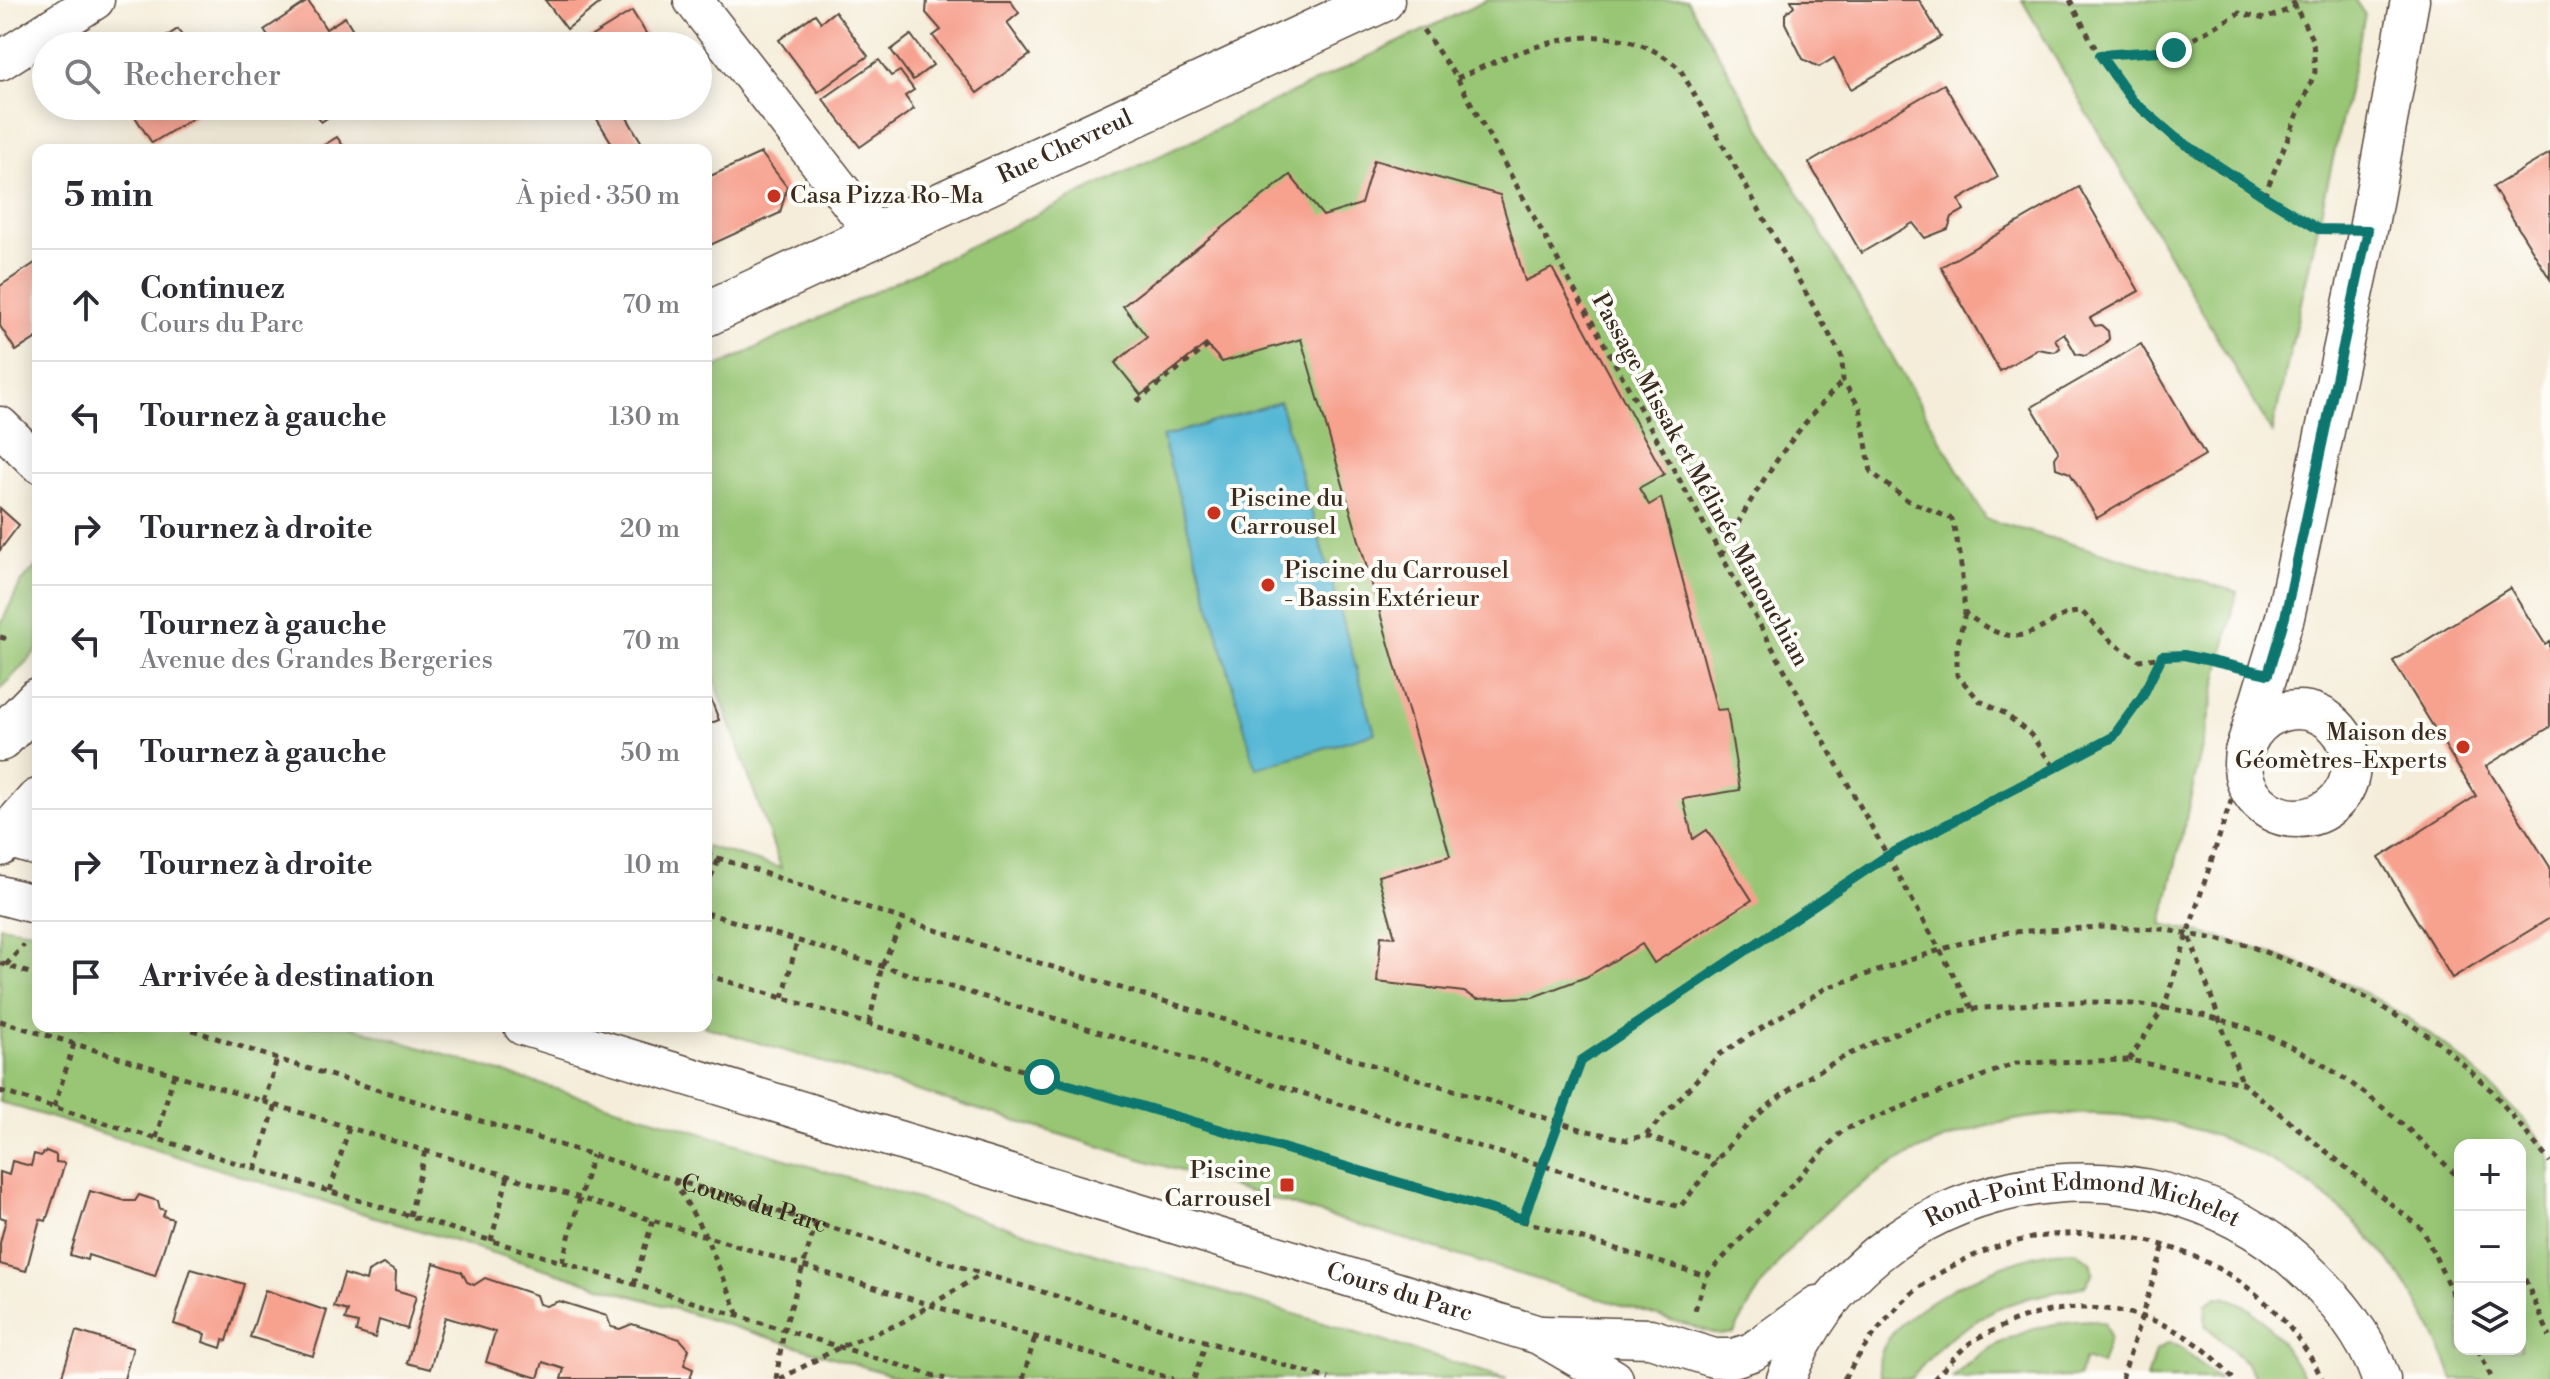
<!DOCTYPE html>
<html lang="fr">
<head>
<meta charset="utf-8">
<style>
	body { margin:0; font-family:"Libre Bodoni",serif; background:#f2f2f3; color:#2b2b33 }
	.controls { position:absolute; right:24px; bottom:24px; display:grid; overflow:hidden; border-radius:16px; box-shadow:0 4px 20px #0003 }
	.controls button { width:72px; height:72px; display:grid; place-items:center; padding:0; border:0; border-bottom:2px solid #e1e1e2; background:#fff; color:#2b2b33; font:40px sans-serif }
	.stop { position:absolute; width:24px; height:24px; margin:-18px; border:6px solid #0f766e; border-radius:50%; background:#fff }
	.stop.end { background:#0f766e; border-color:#fff; box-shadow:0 2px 8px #0008 }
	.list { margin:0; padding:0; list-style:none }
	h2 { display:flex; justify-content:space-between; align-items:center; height:104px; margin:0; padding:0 32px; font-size:34px }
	h2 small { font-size:26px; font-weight:400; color:#7c7c81 }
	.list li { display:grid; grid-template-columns:52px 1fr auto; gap:24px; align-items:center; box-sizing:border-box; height:112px; padding:0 32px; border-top:2px solid #e1e1e2 }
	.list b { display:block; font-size:30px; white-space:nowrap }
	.list p { margin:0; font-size:26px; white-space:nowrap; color:#7c7c81 }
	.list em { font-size:26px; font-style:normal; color:#7c7c81 }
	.icon { flex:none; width:44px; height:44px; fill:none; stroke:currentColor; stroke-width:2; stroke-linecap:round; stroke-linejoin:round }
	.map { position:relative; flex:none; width:2550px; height:1379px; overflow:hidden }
	.search { position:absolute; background:#fff; box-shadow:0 4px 20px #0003; left:32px; top:32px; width:680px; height:88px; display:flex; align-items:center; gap:20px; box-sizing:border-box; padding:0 28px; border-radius:44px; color:#7c7c81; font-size:30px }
	.panel { position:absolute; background:#fff; box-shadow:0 4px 20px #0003; left:32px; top:144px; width:680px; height:888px; border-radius:16px }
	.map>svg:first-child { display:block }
</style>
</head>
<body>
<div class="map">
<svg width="2550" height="1379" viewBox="0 0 2550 1379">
	<rect width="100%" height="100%" fill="#fdfcf7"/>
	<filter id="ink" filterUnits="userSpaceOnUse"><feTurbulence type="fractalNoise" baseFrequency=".0125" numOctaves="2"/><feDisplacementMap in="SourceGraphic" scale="16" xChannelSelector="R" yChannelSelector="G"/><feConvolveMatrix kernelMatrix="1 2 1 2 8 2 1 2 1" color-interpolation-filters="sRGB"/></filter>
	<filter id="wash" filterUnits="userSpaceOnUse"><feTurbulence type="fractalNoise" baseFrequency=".006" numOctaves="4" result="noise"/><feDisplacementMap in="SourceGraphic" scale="32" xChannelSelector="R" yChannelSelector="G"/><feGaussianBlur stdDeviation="1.8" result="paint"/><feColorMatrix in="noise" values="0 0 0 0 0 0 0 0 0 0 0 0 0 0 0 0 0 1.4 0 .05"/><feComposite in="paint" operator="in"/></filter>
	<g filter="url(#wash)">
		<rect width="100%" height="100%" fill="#f5edda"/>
		<g fill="#98c674" stroke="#6a7849" stroke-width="2" fill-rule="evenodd">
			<path d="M1487,0h200l299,519 251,73 -75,332c133,29 244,72 340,174 15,16 38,36 47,56 1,12 1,35 1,49 0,58 0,117 0,176h-97c-116,-332 -561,-358 -719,-46l-14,2 -1017,-309h3v-180l75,22 -75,-213v-283zM2460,1145h60v204h-60z"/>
			<path d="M2022,0h333l10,15 -93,418z"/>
			<path d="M38,564v85l-38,41v-64l20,-42z"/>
			<path d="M0,926l38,6v94h312l1157,353h-603l-904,-277z"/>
			<path d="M2053,1252l23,-1 14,10 3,12 -8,13 -57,12 -33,11 -50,32 -35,38 -29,-3c-20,-59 129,-119 172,-124z"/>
			<path d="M2217,1297c35,-3 73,56 88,82h-48l-11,-16 -41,-38 1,-21z"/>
			<path d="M2089,1320l15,3 6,14 -9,28 -16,-6 -7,18 -126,2c35,-38 87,-57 137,-59z"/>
			<path d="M2169,1342l11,5 38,32h-71l8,-28z"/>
		</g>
		<path fill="#56b8d5" stroke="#48717a" stroke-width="2" d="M1280,402l95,331 -119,35 -94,-331z"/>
		<g id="blocks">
			<g fill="#f7a18f">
				<path d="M545,0h59l-37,29z"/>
				<path d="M927,0h83l9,13 -12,10 23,32 -53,38 -44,-57 8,-6 -15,-17z"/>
				<path d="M1791,0h128l22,37 -90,52 -17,-31 -15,9 -16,-8 -18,-36v-9l9,-8z"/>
				<path d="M308,1l18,28 19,-12 18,29h-89l-10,-16z"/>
				<path d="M632,11l22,35h-63l-4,-7z"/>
				<path d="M835,11l33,45 -50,36 -39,-52 36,-26 6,8z"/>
				<path d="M178,29l10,17h-37z"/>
				<path d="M911,35l22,30 -20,15 -22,-30z"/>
				<path d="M879,60l12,16 9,-5 14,19 -9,6 9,13 -54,38 -37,-48z"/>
				<path d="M1944,84l54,93 -39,23 5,10 -12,7 -4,12 -23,9 -12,-15 -52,30 -52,-90z"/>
				<path d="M136,106h77l-61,37 -22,-34z"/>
				<path d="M311,106h34l-24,16z"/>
				<path d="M589,106h31l26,44h-30z"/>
				<path d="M337,137l9,13h-30z"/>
				<path d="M761,153l26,34 -7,26 -74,34v-69z"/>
				<path d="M2550,153v126l-57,-92z"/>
				<path d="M1374,160l126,35 25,86 27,-13 112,206 -25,14 10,17 12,-7 56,212 10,-1 13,81 -57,9 10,40 14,-9 45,70 -98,63 -12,-19 -56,33 -53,20 -56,2 -13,-7 -87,-10 4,-46 14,1 -17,-61 72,-20 -149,-517 -79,23 -16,-18 -65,51 -26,-32 32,-26 -24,-31 167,-131 33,41 38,-12z"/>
				<path d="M2079,187l60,104 -49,27 5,8 6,-1 7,6 1,8 -5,6 -19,11 -9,-2 -12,-21 -9,6 5,9 -5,4 -18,-3 -37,22 -59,-104z"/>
				<path d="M38,261v76l-22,14 -16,-25v-40z"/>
				<path d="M2141,344l64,111 -108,63 -27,-45 -14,-5 -1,-10 4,-6 -27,-45z"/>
				<path d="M0,508l19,17 -19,25z"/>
				<path d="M2510,588l35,56 5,-3v86l-64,39 64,101v51l-98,60 -73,-120 97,-62 -83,-135z"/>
				<path d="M706,687l13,33 -13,5z"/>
				<path d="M46,1151l10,4v7l9,1 -19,58 -6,-2 -14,52 -26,-7v-21l6,-24 -6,-2v-45l9,3 3,-14 19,5 3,-12 7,2z"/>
				<path d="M90,1191l36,10h9l4,-6 19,6 2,8 5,1 -2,6 10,3 -18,57 -67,-21 -1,5 -17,-5z"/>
				<path d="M434,1263l28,9 5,10 7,3 11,-7 51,17 3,9 7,2 13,-5 48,15 4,11 9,2 12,-5 48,15 9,10 -5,16 9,4 -3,10h-129l3,-10 -21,-7 -5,16 -52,-16 9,-30 -50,-15 -15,52 -23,-6z"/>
				<path d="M383,1264l13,8 -1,18 21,6 -9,33 -28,-9 -4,18 -19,-6 2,-9 -13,-3 3,-9 -14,-4 10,-33 22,7 2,-9z"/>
				<path d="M191,1269l53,15 -17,57 -4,-1 -2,8 -18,-6 2,-8 -31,-10z"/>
				<path d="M265,1290l62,21 -14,45 -63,-19z"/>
				<path d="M76,1331l57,17 -9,31h-63z"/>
			</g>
		</g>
	</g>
	<g filter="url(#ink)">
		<use href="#blocks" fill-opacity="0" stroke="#57473a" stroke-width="2"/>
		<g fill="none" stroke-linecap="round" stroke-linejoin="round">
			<defs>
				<g id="street">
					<path d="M693,0l182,234"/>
					<path d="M0,61l95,-61"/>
					<path d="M0,426l38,37"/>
					<circle cx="2297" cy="764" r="54"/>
					<path d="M2244,752l41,-135 83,-387 42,-230"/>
					<path d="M0,836l38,11"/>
					<path d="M0,895l38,10"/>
					<path id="s2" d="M523,1026l1016,309 75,44"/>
					<path d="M1542,1335l108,3 64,20h19l19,-6 65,-47"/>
					<path id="s3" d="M1786,1379c80,-207 356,-260 515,-113 33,30 66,70 80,113"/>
				</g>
				<g id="primary">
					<path id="s4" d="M706,314l676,-314"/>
					<path d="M0,739l38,-39"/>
					<path d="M0,844l38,-43"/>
				</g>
			</defs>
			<use href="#street" stroke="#57473a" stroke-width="41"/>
			<use href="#primary" stroke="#57473a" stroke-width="47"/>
			<g stroke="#57473a" stroke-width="5" stroke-dasharray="6 6" stroke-linecap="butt">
				<path d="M2070,0c18,34 35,71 61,99 47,52 127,93 187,130h6"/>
				<path d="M1423,30l34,48 516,932"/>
				<path d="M2101,55l73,-5 65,-37 26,6 33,-13"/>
				<path d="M1457,78c71,-31 154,-70 223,-9l162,288 1,24 17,27 11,64 36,28 45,19 8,35 5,59c33,24 50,32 87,9 11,-7 17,-10 30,-10l31,31 26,17 45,-5 44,10"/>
				<path d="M2264,196l51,-124 -2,-31 -21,-41"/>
				<path d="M1137,401l71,-55"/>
				<path d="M1721,556c33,-67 70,-122 122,-175"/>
				<path d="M1965,613l-8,35v27l23,26 24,12 27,22 23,32"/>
				<path d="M0,637l4,1 -4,4"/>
				<path d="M706,854l278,92 600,184 43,10 19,-5 74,-81 106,-66 132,-44 52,-12 92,-5 59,2 86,16 64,25 63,32 65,40 53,49 58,71"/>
				<path d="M706,888l13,-30"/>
				<path d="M706,913l974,294c29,-37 60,-80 97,-108 50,-38 114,-67 174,-86 18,-5 40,-5 60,-7 104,-11 212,-1 304,54 55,32 100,74 145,119"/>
				<path d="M2190,938l52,144"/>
				<path d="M0,963l38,13"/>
				<path d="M6,965l18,-20"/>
				<path d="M706,975l1000,301"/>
				<path d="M783,998l14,-57"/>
				<path d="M0,1021l1173,358"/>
				<path d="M869,1023l13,-57 22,-48"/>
				<path id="s1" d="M181,1026l96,33 1052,320"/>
				<path d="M2129,1060l35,-53 70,-216"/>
				<path d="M0,1091l945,288"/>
				<path d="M264,1102l13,-43"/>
				<path d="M54,1107l20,-63"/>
				<path d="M1646,1136l71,24"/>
				<path d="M156,1138l18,-64"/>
				<path d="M255,1169l21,-64"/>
				<path d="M674,1180l32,57 33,78"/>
				<path d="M330,1191l19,-63"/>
				<path d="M410,1216l15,-65"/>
				<path d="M1523,1219l58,-158 306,-205 226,-119 29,-40 20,-41"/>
				<path d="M491,1241l17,-65"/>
				<path d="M562,1262l30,-107"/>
				<path d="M2520,1268l30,69"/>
				<path d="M634,1284l19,-64"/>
				<path d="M1695,1310l11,-34 137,-146 173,-67 113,-3 113,23 181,147 37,80"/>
				<path d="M2478,1349l14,30"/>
				<path d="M776,1379l8,-49 32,-107"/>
				<path d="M780,1379l60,-32 59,-23 83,-50"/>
				<path d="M1023,1379l12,-42"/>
				<path d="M1194,1379l12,-37"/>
				<path d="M1844,1379c24,-39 49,-74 87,-100 130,-88 323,-45 391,100"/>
				<path d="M1934,1379c11,-11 22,-25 35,-35 9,-7 22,-12 32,-17 79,-38 178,-18 232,52"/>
				<path d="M2122,1379l42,-134"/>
			</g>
			<use href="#street" stroke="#fff" stroke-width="38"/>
			<use href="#primary" stroke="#fff" stroke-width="44"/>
		</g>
	</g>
	<g fill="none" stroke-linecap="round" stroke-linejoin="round" filter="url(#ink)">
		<path stroke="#0f766e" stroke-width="10" d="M1042,1077l481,142 58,-158 306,-205 226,-119 29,-40 20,-41 22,-1 84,19 17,-57 83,-387 -50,-1 -54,-33 -88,-58 -44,-38 -32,-45 74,-5"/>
	</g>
	<g fill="#c8321e" stroke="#fdfcf7" stroke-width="3">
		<circle cx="774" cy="196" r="8"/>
		<circle cx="1214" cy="513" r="8"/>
		<circle cx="1268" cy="585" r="8"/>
		<circle cx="2463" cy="747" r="8"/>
		<rect x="1279" y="1177" width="16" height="16" rx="4"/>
	</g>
	<g text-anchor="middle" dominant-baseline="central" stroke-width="8" stroke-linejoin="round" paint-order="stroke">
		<g font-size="24" fill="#3b2a1e" stroke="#fdfcf7">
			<text stroke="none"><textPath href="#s4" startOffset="396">Rue Chevreul</textPath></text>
			<text transform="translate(1700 480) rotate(61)">Passage Missak et Mélinée Manouchian</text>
			<text stroke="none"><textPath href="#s1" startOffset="600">Cours du Parc</textPath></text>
			<text stroke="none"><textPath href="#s3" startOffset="378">Rond-Point Edmond Michelet</textPath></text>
			<text stroke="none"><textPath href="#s2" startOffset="916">Cours du Parc</textPath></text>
		</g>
		<g font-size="24" fill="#3b2a1e" stroke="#fdfcf7" text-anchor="start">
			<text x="790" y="196">Casa Pizza Ro-Ma</text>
			<text x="1230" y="499">Piscine du<tspan x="1230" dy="28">Carrousel</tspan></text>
			<text x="1284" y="571">Piscine du Carrousel<tspan x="1284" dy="28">- Bassin Extérieur</tspan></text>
			<text x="2447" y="733" text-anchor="end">Maison des<tspan x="2447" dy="28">Géomètres-Experts</tspan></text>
			<text x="1271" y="1171" text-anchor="end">Piscine<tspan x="1271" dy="28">Carrousel</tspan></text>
		</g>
	</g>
</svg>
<div class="controls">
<button>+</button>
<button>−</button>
<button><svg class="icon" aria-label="layers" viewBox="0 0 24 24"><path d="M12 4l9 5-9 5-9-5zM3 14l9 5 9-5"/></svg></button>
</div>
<div class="stop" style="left:1042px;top:1077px"></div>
<div class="stop end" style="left:2174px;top:50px"></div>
<div class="search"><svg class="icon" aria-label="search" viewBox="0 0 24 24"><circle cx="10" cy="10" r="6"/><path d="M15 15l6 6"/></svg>Rechercher</div>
<section class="panel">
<h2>5 min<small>À pied · 350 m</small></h2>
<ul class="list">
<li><svg class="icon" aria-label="ahead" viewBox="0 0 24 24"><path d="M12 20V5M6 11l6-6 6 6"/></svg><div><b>Continuez</b><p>Cours du Parc</p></div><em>70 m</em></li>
<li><svg class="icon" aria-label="left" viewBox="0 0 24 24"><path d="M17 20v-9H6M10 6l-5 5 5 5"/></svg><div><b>Tournez à gauche</b></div><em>130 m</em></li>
<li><svg class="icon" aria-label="right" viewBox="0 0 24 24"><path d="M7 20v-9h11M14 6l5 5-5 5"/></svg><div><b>Tournez à droite</b></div><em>20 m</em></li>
<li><svg class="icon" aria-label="left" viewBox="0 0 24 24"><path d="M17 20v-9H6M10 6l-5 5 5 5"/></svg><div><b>Tournez à gauche</b><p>Avenue des Grandes Bergeries</p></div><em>70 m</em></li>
<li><svg class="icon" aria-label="left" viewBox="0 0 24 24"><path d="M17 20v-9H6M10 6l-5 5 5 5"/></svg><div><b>Tournez à gauche</b></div><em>50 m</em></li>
<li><svg class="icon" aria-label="right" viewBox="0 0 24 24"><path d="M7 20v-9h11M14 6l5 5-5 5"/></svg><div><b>Tournez à droite</b></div><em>10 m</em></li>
<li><svg class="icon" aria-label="arrive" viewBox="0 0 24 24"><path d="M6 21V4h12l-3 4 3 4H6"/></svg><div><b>Arrivée à destination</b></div></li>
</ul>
</section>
</div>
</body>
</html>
